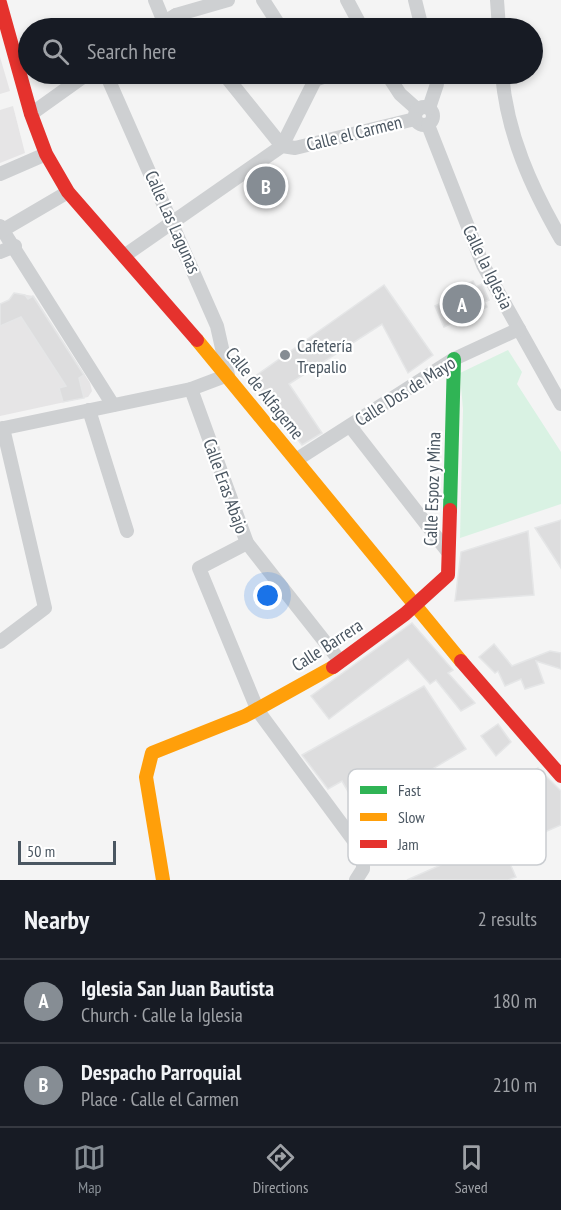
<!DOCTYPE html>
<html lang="en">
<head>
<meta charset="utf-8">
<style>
	body { margin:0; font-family:"PT Sans Narrow",sans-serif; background:#20242c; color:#f1f3f6 }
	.scale { position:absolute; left:18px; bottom:15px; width:98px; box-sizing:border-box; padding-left:6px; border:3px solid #4a5661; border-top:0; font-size:16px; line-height:21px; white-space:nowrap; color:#4a5661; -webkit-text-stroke:4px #fff; paint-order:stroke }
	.you { position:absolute; left:268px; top:596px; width:21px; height:21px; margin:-15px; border:4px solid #fff; border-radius:50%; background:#1a73e8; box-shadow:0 0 0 9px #1a73e833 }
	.badge { display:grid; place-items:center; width:39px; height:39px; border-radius:50%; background:#868d94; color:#fff; font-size:20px; font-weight:700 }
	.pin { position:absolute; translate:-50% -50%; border:3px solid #fff; box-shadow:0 2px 6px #0006 }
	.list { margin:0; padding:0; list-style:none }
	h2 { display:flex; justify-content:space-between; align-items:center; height:78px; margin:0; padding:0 24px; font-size:26px }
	h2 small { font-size:20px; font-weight:400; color:#9ea1a6 }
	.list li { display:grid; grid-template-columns:39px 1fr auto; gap:18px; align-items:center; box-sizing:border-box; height:84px; padding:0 24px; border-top:2px solid #363941 }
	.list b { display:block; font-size:22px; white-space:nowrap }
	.list p { margin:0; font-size:20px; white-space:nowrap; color:#9ea1a6 }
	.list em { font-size:20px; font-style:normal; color:#9ea1a6 }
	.icon { flex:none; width:33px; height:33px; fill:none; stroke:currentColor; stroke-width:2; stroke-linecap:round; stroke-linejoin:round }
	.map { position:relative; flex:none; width:561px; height:880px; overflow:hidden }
	.search { position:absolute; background:#171b24; box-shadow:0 3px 9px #0003; left:18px; right:18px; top:18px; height:66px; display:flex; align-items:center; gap:15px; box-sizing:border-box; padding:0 21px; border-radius:33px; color:#9ea1a6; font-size:22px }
	.sheet { height:246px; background:#171b24 }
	nav { display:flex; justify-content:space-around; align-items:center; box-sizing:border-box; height:84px; border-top:2px solid #363941; background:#171b24; font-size:16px; color:#9ea1a6 }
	nav a { display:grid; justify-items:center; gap:3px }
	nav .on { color:#868d94 }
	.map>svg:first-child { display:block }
</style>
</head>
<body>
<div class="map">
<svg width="561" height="880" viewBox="0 0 561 880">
	<rect width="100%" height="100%" fill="#f4f4f4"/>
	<g fill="#e6e5e6">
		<path d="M0,57l10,34 -10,3z"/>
		<path d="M13,106l12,47 -25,10v-53z"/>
		<path d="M14,293l20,3 56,87 2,8 -4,6 -88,19v-112l12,-5z"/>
	</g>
	<path fill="#d9f2e3" d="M508,350l14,22 -5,12 44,68v52l-101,34 3,-128 -3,-37z"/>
	<g fill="#ddddde" stroke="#e5e6e7" stroke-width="1.5">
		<path d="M269,166l8,31 -9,7 -15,-27z"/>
		<path d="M473,281l3,6 6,-3 7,16 -5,2 3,5 -43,20 -9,-21 26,-12 -3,-6z"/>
		<path d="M384,285l49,70 -25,18 -26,-49 -93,60 33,49 -20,12 -51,-66z"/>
		<path d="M14,293l11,2 3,4 5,-3 51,79 -5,3 5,20 -21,4 -4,-14 7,-2 -45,-69 -21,9v-22l9,-4z"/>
		<path d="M561,520v48l-26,-40z"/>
		<path d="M528,531l6,64 -79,6 6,-49z"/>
		<path d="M412,623l41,47 -5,3 27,30 -14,8 -25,-31 -6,4 -22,-25 -79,60 -18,-23z"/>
		<path d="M494,644l18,22 38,-15 11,2v16l-25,-8 8,22 -19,6 -4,-10 -16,7 -7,-15 -3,2 -16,-16z"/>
		<path d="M424,686l42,63 -106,63 -18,-31 -14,8 -26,-34z"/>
		<path d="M498,724l13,18 -15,14 -15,-20z"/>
		<path d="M538,768l23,23v34l-28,12 3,7 -29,13 9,20 -8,3h-101l126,-56 -28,-36 17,-11 2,2z"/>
	</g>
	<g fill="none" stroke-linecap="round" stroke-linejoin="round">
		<g stroke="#ced0d2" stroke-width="14">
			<path d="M155,0l9,22"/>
			<path d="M263,0l18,28"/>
			<path d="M347,0l15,28"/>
			<path d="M415,0l7,28"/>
			<path d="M497,0l2,28"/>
			<path d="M176,15l11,13"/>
			<path d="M154,28l22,-13 52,-15"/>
			<path d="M224,74l58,72 33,-66 17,-6"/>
			<path d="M387,74l13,20 18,16"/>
			<path d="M502,74c5,60 29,113 59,165"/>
			<circle cx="424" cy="116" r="9"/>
			<path d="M429,108l8,-24 -3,-10"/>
			<path d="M31,114l56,-40"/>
			<path d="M428,125l55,140 78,139"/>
			<path d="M0,174l46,-20"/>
			<path d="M0,226l113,179"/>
			<path d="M3,230l65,-38"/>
			<path d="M0,252l15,-6"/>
			<path d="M124,256l158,-110 13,2 120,-29"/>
			<path d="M191,389l56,154 93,118"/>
			<path d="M89,410l38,121"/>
			<path d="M350,426l98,126"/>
			<path d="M0,429l191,-40 37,-14 -11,-49 -111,-252"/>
			<path d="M296,460l158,-101 65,-30"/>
			<path d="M247,543l-48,25 59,143 105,142v16l-7,11"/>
			<path d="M0,642l45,-34 -42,-180"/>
		</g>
		<path stroke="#30b455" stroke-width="14" d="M450,510l4,-151"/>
		<g stroke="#ff9f0a" stroke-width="14">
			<path d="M197,340l264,321"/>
			<path d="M163,880l-17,-103 6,-24 93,-37 88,-49"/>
		</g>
		<g stroke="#e5322d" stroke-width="14">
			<path d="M0,3l31,111 15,40 22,38 129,148"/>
			<path d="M461,661l100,115"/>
			<path d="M333,667l72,-53 43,-39 2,-65"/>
		</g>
	</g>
	<circle fill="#868d94" stroke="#fff" stroke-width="2" cx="285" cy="355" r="6"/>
	<g text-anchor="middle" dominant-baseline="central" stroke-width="4.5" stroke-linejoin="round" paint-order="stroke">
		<g font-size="18" fill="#4a5661" stroke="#fff">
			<text transform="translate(354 133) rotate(-14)">Calle el Carmen</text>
			<text transform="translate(173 222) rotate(66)">Calle Las Lagunas</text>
			<text transform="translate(488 267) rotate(64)">Calle la Iglesia</text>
			<text transform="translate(405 391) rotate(-32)">Calle Dos de Mayo</text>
			<text transform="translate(265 393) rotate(51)">Calle de Alfageme</text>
			<text transform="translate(226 486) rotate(70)">Calle Eras Abajo</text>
			<text transform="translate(432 489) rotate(-88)">Calle Espoz y Mina</text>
			<text transform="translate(327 645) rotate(-33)">Calle Barrera</text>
		</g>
		<g font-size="18" fill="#4a5661" stroke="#fff" text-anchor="start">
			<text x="297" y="345">Cafetería<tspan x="297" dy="21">Trepalio</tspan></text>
		</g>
	</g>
	<rect x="348" y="769" width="198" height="96" rx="9" fill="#fff" stroke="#c9ccd0" stroke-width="1.5"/>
	<rect x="360" y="786" width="27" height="8" fill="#30b455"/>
	<rect x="360" y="813" width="27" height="8" fill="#ff9f0a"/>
	<rect x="360" y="840" width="27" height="8" fill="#e5322d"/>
	<g font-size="16" fill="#4a5661">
		<text x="398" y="796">Fast</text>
		<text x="398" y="823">Slow</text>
		<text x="398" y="850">Jam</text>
	</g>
</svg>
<div class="scale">50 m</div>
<div class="you"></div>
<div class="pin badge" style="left:462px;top:304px">A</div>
<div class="pin badge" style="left:266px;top:186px">B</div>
<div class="search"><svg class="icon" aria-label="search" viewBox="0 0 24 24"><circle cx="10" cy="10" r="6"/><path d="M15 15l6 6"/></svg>Search here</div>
</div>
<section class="sheet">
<h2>Nearby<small>2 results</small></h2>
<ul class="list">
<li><span class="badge">A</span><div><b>Iglesia San Juan Bautista</b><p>Church · Calle la Iglesia</p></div><em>180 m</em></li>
<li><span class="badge">B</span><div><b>Despacho Parroquial</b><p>Place · Calle el Carmen</p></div><em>210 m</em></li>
</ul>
</section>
<nav>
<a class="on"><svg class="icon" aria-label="map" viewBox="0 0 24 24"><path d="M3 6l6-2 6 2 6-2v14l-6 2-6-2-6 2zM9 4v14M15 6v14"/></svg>Map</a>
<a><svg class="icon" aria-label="directions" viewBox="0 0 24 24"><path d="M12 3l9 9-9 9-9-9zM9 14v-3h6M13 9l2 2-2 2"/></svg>Directions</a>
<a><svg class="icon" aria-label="saved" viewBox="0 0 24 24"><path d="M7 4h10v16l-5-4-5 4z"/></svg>Saved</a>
</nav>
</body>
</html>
